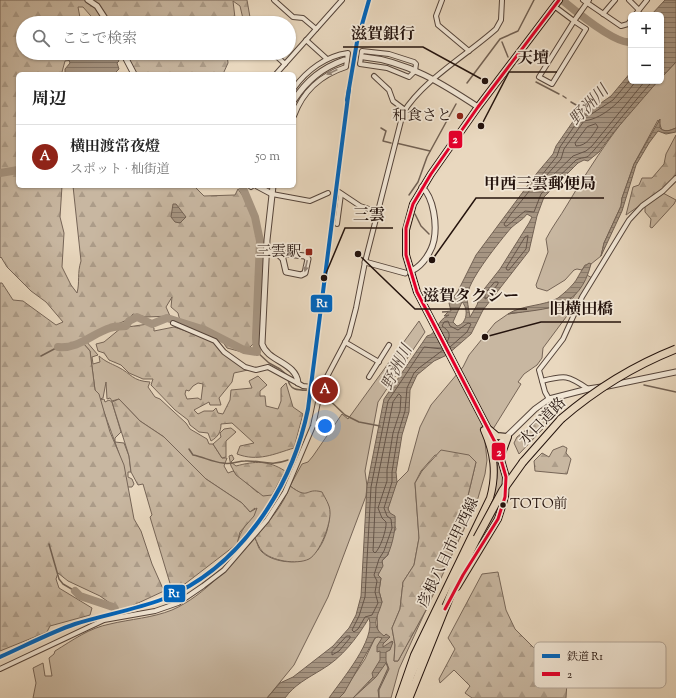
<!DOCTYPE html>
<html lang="ja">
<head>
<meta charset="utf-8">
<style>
	body { margin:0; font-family:"Sorts Mill Goudy","Noto Serif JP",serif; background:#f2f2f2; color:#222 }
	.controls { position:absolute; right:12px; top:12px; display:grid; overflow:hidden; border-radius:6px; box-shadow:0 1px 3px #0004 }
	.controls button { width:36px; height:36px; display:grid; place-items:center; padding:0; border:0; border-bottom:1px solid #e0e0e0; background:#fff; color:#222; font:20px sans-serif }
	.you { position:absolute; left:325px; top:426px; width:14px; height:14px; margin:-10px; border:3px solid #fff; border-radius:50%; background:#1a73e8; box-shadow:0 0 0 6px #1a73e833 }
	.badge { display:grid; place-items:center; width:26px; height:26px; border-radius:50%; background:#8f2418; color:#fff; font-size:13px; font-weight:700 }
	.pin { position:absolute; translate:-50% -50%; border:2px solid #fff; box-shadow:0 1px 4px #0006 }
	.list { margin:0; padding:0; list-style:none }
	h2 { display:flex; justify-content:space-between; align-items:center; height:52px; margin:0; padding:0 16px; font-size:17px }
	h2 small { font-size:13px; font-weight:400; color:#767676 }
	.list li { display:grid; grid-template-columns:26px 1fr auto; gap:12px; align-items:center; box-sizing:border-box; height:64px; padding:0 16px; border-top:1px solid #e0e0e0 }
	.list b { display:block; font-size:15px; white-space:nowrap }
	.list p { margin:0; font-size:13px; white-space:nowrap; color:#767676 }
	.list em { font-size:13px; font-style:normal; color:#767676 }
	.icon { flex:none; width:22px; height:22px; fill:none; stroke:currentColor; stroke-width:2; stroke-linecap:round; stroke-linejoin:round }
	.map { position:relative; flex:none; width:676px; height:698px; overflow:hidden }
	.search { position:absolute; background:#fff; box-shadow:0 1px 3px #0004; left:16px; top:16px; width:280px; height:44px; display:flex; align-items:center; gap:10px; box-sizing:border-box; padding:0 14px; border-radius:22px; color:#767676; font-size:15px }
	.panel { position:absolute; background:#fff; box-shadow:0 1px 3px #0004; left:16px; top:72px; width:280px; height:116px; border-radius:6px }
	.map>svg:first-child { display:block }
</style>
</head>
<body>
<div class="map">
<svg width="676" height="698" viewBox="0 0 676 698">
	<defs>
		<pattern id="forest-firs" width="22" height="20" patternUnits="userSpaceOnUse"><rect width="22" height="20" fill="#c8b7a1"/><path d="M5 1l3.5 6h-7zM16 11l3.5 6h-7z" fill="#ac9c89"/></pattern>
		<pattern id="water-rules" width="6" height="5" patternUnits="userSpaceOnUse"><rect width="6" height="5" fill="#a69582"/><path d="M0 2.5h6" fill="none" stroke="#877869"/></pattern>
	</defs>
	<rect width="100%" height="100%" fill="#e9d8bf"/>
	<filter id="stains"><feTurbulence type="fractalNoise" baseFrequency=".005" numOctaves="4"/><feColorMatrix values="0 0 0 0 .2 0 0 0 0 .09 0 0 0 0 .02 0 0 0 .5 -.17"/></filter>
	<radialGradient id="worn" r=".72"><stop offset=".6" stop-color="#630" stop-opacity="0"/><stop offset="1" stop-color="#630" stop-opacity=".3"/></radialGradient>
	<g fill="#c8b7a1" stroke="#766557">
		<path d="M676,62v66l-8,3 -6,-1 -4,-10 -24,44 -12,34 -1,8 -17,37 -3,13 -10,8 -6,1 -3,5 -5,-1 -3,1 -9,10 -18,11 -10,-3 -1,-3 12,-33 -2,-13c6,-12 14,-22 21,-34 27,-45 54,-87 91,-124h3v-3z"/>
		<path d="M587,275l5,3 -14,23 -35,47 -1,10 -5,7 -13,9 -6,8 3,2 -36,58 2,18 -2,14 -7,24 -13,29 -4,-2 15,-63 -41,-7 -14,16 -6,12 4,55 -5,27 -11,17 -3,27 -8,19 3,17 -1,16h4l28,-51 -27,59 -8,29h-52l26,-39 10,-21 3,-1 -1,-23 5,-12 -3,-11 2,-13 -3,-1c-1,-6 5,-10 4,-16l6,-6 4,-20 4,-6 -8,-20 2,-11 7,-16 11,-11 12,-44 11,-22 32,-38 6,-12 26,-32 13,-9 52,-8 13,-8z"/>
		<path d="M419,321l6,11 -47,70 -13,69 2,15 -1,10 -38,101 -34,68 -27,33h-234l3,-15 -3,-15 10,-5 2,13h7l-3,-18 5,-4 1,-3c18,-11 34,-23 55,-27 21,-5 42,-6 62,-14 34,-15 59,-47 83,-72 2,4 3,10 6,13 11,12 40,15 52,4 12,-10 20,-37 15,-51l-19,-11 -3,1 -6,-1 -10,-7 12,-22 6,-2 5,-6 29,-42 6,5z"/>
		<path d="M86,337v4l12,14 -6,2 1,7 7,-2 -1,-6c7,6 11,7 19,11 14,7 14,14 32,15l-2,5 7,10 5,2 26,24 4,6 17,10 2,5h4l9,14h5l-3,8 4,7 5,-2 24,21 15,3 7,-10 -20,32 -22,27c3,-13 12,-23 18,-36l-5,4 -8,-9 -36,-24 -42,-42 -24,-16 -21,-22 -7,2 -2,-3 -3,1 -1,-17 -3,16 -3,1 -5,-9 -5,-39 -7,-8 -1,-4z"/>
		<path d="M104,399l1,3 4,-2 3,2 9,30 -6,6v4l9,1 5,13 2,16h-3v5l4,2 2,5 -2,3h-5c-4,-30 -18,-58 -27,-87z"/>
		<path d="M500,457l5,22 -5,34 -37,61c3,-13 6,-26 11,-38 12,-32 26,-41 23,-78z"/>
	</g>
	<g fill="url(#forest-firs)" stroke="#766557" fill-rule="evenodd">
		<path d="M0,0h247l4,23h-7l-4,-17 -7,-5 2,17 -4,5h-134l-14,-16h-5l3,16h-58v30h60l-1,6 -17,2 -3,11 1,2h-45v112h44l-2,31 4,16 -2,34 9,18 6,8c3,-11 0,-20 4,-32l-8,-75h121l10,10 31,-1 3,-6c10,14 17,25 21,42l-4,111 -9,9 -4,1 -15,-4 -5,-7 -10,-8 -31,-8 -3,-12 -7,-6 1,-10 -6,10 4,9 -24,1 -13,-3 -6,6 -44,19v4l7,8 5,39 4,4 11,38 14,33 10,54 7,12 11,33 12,27 -43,20 -21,-15 -32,-15 -10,-8 -2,6 3,9 33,20 -2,7 -40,11 -3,6 -47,19v-368h2l11,17 10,1 33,24 7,-3 -17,-20 -15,-11 -24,-24 -6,-10 -1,1z"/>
		<path d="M124,53h103l1,10 -5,11h-85l-5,-4z"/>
		<path d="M676,135v41l-14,14 -36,25 7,-28 6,-2 3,-7h10l12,-14 2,-10z"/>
		<path d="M663,193l13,7 -2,4 -22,24 -2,-1 1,-8 -6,-7v-7z"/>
		<path d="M148,324l6,4v3l20,-4 18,6 16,1 10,12 30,24 -14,3 -2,9 -13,16 2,7h-11l-1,-3 -15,8 4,4 6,-3h9l3,-3 2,5 5,1 7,-14 1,-10 21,-2 -3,-7 9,-5 9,9 -7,6v5h5l1,10 12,3 3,-8v-13l5,-5 7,24 10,7 -9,34c-20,6 -36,14 -57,6l3,-8 14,-3 -22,-20 -11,1c0,8 -3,13 -10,17l-3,-8 -9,-1 -9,-7 -2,-5 -13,-10 -24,-25 2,-6h-10l-14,-6 -8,-8 -12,-5 -5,-7 -6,-2 -2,-7 8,-2 17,-14zM198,383l5,1 -2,16 -3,-2 -11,1 -2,-5 1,-4 3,1 4,-5z"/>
		<path d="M119,399l21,22 24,16 42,42 36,24 8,9 7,-4 -3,8 -14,16 -3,12 -60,46h-5l-22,-73 2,-2 -9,-31 -5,1 -7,-13 -2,-16 -17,-54z"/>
		<path d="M548,413l9,1 -38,40 -5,-11 3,-6z"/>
		<path d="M231,428l5,4 -10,9v16l-4,1 -9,-14 8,-7 -1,-4 4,-4z"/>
		<path d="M563,446l4,2 -1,5 5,6 -4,15 -32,-3 -1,-10 8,-8 7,4 4,-7z"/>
		<path d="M441,450l28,5 7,7 -15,63 4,2 -39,83 -28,51h-4l1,-16 -3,-17 8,-19 3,-27 11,-17 5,-27 -4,-55 7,-12z"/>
		<path d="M232,455l2,4 -3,3 5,4c19,-5 32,-6 49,5l-13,24 -9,1 -27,-21 -5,-9 -2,-10z"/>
		<path d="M290,486c20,15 15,1 32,6 3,6 8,13 8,20 1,11 -10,41 -21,47 -12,6 -38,2 -47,-8 -3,-3 -5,-9 -7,-13 14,-17 28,-32 35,-52z"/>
		<path d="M498,572l8,38 9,19 52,52 -1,17h-94l-7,-5 5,-7 -16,-16 -14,13 -1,-4 16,-30 -7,-11 34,-64z"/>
	</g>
	<g fill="url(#water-rules)" stroke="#726153" fill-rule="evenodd">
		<path d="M665,0h11v62l-15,16v-63h-10z"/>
		<path d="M76,53h39l4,8 -2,2 2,6 -5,5h-49v-5l5,-6 -2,-5z"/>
		<path d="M631,72v9h27l-45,52 -14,19 -11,9 -4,-1 -6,3 -34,34 -7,19 -8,35 -46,59 -12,24 -24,21 -13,6 -17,14 -7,15 -1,22 -7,23 -6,37 1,10 -9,27 2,4 5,3c1,11 -2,27 -7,38 -1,2 -4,4 -6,7l1,5 -5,9 3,3 -2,13 3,11c-3,13 -13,23 2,34l2,-2 4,3 -7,7v3l9,-6 1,1 -3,8 -4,2v9l3,8 -10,21v8l-1,-8 10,-22 -2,-5 -10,14 -23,21 20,-21 -1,-4 8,-13v-9l-3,1v-6l5,-8 -4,-1 -3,1 -31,55 -5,5h-10c13,-19 47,-58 40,-80 -12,20 -27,40 -48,52 -13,8 -27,15 -36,28h-18l13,-15 13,-6 40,-31 16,-18 7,-13 5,-19 6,-110 17,-87 43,-63c11,-2 9,-16 22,-21l-5,1 4,-4h-6l9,-1 -2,-8 9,-12 18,-36 61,-82 16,-19 3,-8 27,-39 5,5 23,-16zM527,214l5,3 -3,6 -29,46 -19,24 -4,12 -7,12c-1,-8 -4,-17 -2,-24 2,-15 32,-52 43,-65 5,-5 12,-8 16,-14zM462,302c7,7 5,22 -5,24l-4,-4z"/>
		<path d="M660,119v9c5,5 11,2 16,0v4l-10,2 -8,-3 -9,12 -13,22 -14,46 -21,45 3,-13 17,-37 1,-8 12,-34z"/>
		<path d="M173,204h3l10,13 -6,6 -5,-1 -4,-5z"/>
		<path d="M589,263l2,1c-12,47 -43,44 -83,50 13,-9 37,-8 50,-16 5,-4 12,-10 16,-15 5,-6 7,-15 15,-20z"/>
	</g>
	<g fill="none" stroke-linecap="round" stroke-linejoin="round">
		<g stroke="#655448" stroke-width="1">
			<path d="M631,79l-18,21 -23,15h-8l-22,32 -3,9 -46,58 -7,10 1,2h2l18,-15 9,1 7,-18 35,-34c4,-2 7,-2 11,-3 5,-2 55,-66 66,-76"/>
			<path d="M636,81c-13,17 -30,37 -52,40l-20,28 -3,10 -16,18v3h3l25,-24 13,-5 6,-5 53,-65"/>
			<path d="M596,124l2,3c-6,9 -11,19 -22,19l-1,-3 12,-16z"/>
			<path d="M528,236l-2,13 -17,21h-2l-1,-2 19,-31z"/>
			<path d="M495,282h3v2l-11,14 -2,1v-5z"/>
			<path d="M447,342c5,-8 1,-12 -5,-16l2,-4 4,-1 2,5 8,4 10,-7 3,1 -4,8 -17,15"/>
			<path d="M442,349l-18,-2 -36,54 -17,86 -6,110 -6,19 -7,14 2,2 4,-3 7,-12 7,-2 6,-12 -3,-11 2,-11 -3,-6 5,-16 5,-8 8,-23 -1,-9 -4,-3 -3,-8 8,-26v-10l6,-38 7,-23 2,-23 7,-15 5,-5 24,-18"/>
			<path d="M399,394l2,2 -1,15 -7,22 -6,37v11l-9,27 4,10 4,4c1,7 -6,27 -11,31l-2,-2 3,-64 17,-85z"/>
			<path d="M347,636h3v2l-11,13 -7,4v-3z"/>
		</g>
		<g stroke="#726153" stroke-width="1.5">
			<path d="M502,42l6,15"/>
			<path d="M536,82l23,12"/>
			<path d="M467,83l33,-44 18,-8 16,-31"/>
			<path d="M563,96l3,2"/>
			<path d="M571,102l12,7"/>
			<path d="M381,128l5,3 -3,10 8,2"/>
			<path d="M396,143l34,8"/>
			<path d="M409,195l9,-13 9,-25 29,-53"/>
			<path d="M415,214l6,12 8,8"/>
			<path d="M257,352l12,11 11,6 7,6"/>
			<path d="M41,356l17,-9"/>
			<path d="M288,379c2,17 21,8 33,13l24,23 14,7 21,4"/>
			<path d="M644,385l32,7"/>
			<path d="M189,449l4,6c11,2 19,7 30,8 7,2 15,-2 22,-2 16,-1 25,6 43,-1"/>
			<path d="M49,544l10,35 4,5 12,7"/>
		</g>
		<g stroke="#a69582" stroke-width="8">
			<path d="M562,0c12,10 54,45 69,42"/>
			<path d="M0,173l18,-3"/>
			<path d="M58,347c21,2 35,-14 52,-19 5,-2 10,-1 16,-2l3,-5 8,-4 15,7 15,-6 38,12 39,20 13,2 -1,-14 4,-97 -5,-24 -13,-31"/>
			<path d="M75,591l5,5 33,11 2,2"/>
		</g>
		<path stroke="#cbbaa4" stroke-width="5" stroke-dasharray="5 2.5" stroke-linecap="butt" d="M344,60l20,-3"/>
		<defs>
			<g id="minor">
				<path d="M274,0l19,17 10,1 13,11"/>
				<path d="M442,0l-6,16 2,9 31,26"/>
				<path d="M583,0l38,26 7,-2 3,-4"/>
				<path d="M629,0l10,10"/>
				<path d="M554,6l20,15 -35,56 13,7 34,-55 -12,-8 15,-21"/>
				<path d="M603,14l12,-14"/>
				<path d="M635,15l12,-15"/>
				<path d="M306,40l21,19"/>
				<path d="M362,51l27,3 25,8 2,2 -1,7 -6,6 -22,-9 -27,-4z"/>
				<path d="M273,53l12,11"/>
				<path d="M276,74l66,-74"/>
				<path d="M374,76l15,14 4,11 12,9"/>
				<path d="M294,88c13,-18 32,-32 54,-35l-2,14c-25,8 -43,24 -52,49"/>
				<path d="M250,186l1,1"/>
				<path d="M339,192l21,14 18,6"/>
				<path d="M272,194l38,7 18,-8"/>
				<path d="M337,224l4,-30"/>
				<path d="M173,323l42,18 9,11 21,15 11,3 12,-3 35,19 18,2"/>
				<path d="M345,342l34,20"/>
				<path d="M369,377l20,-32"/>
				<path d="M542,381c23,-6 26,-6 46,8"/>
				<path d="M549,399l-4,-7 -6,-22 24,-31 19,-42 47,-77 13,-14 21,-15 13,-13"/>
				<path d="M0,669l104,-49 51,-9 23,-8 25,-17 21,-16 43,-50 18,-28 28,-66 8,-38 28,-53 7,-27 9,-46 38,-149c20,-33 64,-58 93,-84l5,-9 1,-20"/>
			</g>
			<g id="tertiary">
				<path d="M88,0l9,6 11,17"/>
				<path d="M123,53l11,21"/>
				<path d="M364,57c43,4 79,27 114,50"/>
				<path d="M294,100c13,-20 28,-32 50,-40"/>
				<path d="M257,186l15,8"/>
				<path d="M273,186l-6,54 -5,104c6,18 34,18 36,39"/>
				<path d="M267,252l38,4 3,3 -3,14 -4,2 -15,-3 -3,-13 -5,-5"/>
				<path d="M365,262l40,11"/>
				<path d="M413,270c10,-5 19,-19 21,-30 3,-15 0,-42 -12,-53"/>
				<path d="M497,446l38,-37 14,-10 39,-10 20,-3 68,-14"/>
			</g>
			<g id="primary">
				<path d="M490,430l7,6 11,1 -7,19"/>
				<path d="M457,587l41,-68 7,-22 1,-20 -9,-31 -80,-154 -11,-37v-25l7,-26 18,-30 47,-67 81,-107"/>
				<path d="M399,698l15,-43 76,-157c7,-25 4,-45 -6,-68"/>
			</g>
			<g id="trunk">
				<path d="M523,462l38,-43"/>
				<path d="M403,698l8,-23 30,-67"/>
				<path d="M409,698l49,-122 19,-38"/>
			</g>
		</defs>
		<use href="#minor" stroke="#55443a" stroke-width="6"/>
		<use href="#tertiary" stroke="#55443a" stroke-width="7"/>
		<use href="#primary" stroke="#24130d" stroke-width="8"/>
		<use href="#trunk" stroke="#24130d" stroke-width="9"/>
		<use href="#minor" stroke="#f1e6d5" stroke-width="4"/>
		<use href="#tertiary" stroke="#f1e6d5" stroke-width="5"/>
		<use href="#primary" stroke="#e9d8bf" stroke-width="6"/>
		<use href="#trunk" stroke="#e9d8bf" stroke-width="7"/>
		<defs>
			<g id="trunk-bridge">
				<path d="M561,419c35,-30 72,-53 115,-70"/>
				<path d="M477,538l26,-48 20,-28"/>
			</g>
		</defs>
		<use href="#trunk-bridge" stroke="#24130d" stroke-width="9" stroke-linecap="butt"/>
		<use href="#trunk-bridge" stroke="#e9d8bf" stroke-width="7"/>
		<defs>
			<path id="bus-1" d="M445,609l18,-34 35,-56 7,-22 1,-20 -9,-31 -80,-154 -11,-37v-27l7,-24 18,-30 47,-67 81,-107"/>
		</defs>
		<use href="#bus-1" stroke="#f1e6d5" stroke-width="6"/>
		<use href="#bus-1" stroke="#e4002b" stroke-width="3"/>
		<defs>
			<g id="rail-1">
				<path d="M347,100l10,-58 12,-42"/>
				<path d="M0,657c25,-11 49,-24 75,-33 29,-9 59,-14 88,-25 77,-31 129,-111 145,-190l41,-320"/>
			</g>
		</defs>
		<use href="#rail-1" stroke="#f1e6d5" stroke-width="7"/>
		<use href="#rail-1" stroke="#0065bd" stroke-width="4"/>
	</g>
	<defs><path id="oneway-solid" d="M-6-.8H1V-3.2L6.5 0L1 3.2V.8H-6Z"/></defs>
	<g fill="#95877b">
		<use href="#oneway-solid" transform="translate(332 72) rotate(155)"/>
		<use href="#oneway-solid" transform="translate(306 266) rotate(102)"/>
	</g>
	<g fill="#8f2418" stroke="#f1e6d5" stroke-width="1.5">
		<circle cx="460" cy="116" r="4"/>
		<rect x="305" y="248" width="8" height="8" rx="2"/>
	</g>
	<circle fill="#24130d" stroke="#f1e6d5" stroke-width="1.5" cx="503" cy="505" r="3.5"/>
	<g text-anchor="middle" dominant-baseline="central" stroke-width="3.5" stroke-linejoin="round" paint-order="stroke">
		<g font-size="14" fill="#24130d" stroke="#f1e6d5" text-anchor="start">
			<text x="510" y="505">TOTO前</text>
		</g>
		<g font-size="15" fill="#24130d" stroke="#f1e6d5" text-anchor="end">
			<text x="452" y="116">和食さと</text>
			<text x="301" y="252">三雲駅</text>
		</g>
		<g font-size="15" fill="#24130d" stroke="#f1e6d5">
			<text transform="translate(543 422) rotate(-46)">水口道路</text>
			<text transform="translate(449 553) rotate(-64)">彦根八日市甲西線</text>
		</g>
		<g font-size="16" font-style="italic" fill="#58473c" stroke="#f1e6d5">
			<text transform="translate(590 106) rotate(-46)">野洲川</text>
			<text transform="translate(398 368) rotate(-63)">野洲川</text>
		</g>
	</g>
	<rect x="534" y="642" width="132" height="46" rx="6" fill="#f1e6d5" stroke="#b4a799" stroke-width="1"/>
	<rect x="542" y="654" width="18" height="4" fill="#0065bd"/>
	<rect x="542" y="672" width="18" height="4" fill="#e4002b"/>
	<g font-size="11" fill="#24130d">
		<text x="567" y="660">鉄道 R1</text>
		<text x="567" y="678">2</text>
	</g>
	<path fill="none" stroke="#24130d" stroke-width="1.5" d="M485 81L423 47H343M481 126L509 72H557M432 260L476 198H604M324 278L345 228H393M358 254L415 309H527M485 337L541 322H621"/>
	<g fill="#24130d" stroke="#f1e6d5" stroke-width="1.5">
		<circle cx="485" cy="81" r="4"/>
		<circle cx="481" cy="126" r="4"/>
		<circle cx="432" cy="260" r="4"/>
		<circle cx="324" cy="278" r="4"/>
		<circle cx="358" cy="254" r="4"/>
		<circle cx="485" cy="337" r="4"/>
	</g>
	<g font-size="16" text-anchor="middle" font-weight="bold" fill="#24130d" stroke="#f1e6d5" stroke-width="3.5" stroke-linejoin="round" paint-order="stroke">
		<text x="383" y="39">滋賀銀行</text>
		<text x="533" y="63">天壇</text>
		<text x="540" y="189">甲西三雲郵便局</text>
		<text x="369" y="220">三雲</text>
		<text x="471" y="301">滋賀タクシー</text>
		<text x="581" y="314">旧横田橋</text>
	</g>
	<g stroke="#f1e6d5" stroke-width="1.5">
		<rect x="448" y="130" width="15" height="19" rx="4" fill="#e4002b"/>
		<rect x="310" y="294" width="23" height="19" rx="4" fill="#0065bd"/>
		<rect x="491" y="442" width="15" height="19" rx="4" fill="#e4002b"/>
		<rect x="163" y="584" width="23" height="19" rx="4" fill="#0065bd"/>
	</g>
	<g font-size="11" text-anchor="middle" font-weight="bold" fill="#fff">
		<text x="455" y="143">2</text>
		<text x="322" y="307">R1</text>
		<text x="499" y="456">2</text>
		<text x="174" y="597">R1</text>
	</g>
	<rect width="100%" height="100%" filter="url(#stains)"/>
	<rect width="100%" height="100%" fill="url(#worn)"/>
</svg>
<div class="controls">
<button>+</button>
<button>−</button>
</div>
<div class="you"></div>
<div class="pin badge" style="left:325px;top:390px">A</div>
<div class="search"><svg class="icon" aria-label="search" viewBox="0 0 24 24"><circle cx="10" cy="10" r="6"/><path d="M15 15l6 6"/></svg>ここで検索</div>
<section class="panel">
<h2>周辺<small></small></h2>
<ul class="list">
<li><span class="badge">A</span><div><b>横田渡常夜燈</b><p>スポット · 杣街道</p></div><em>50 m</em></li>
</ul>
</section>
</div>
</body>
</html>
